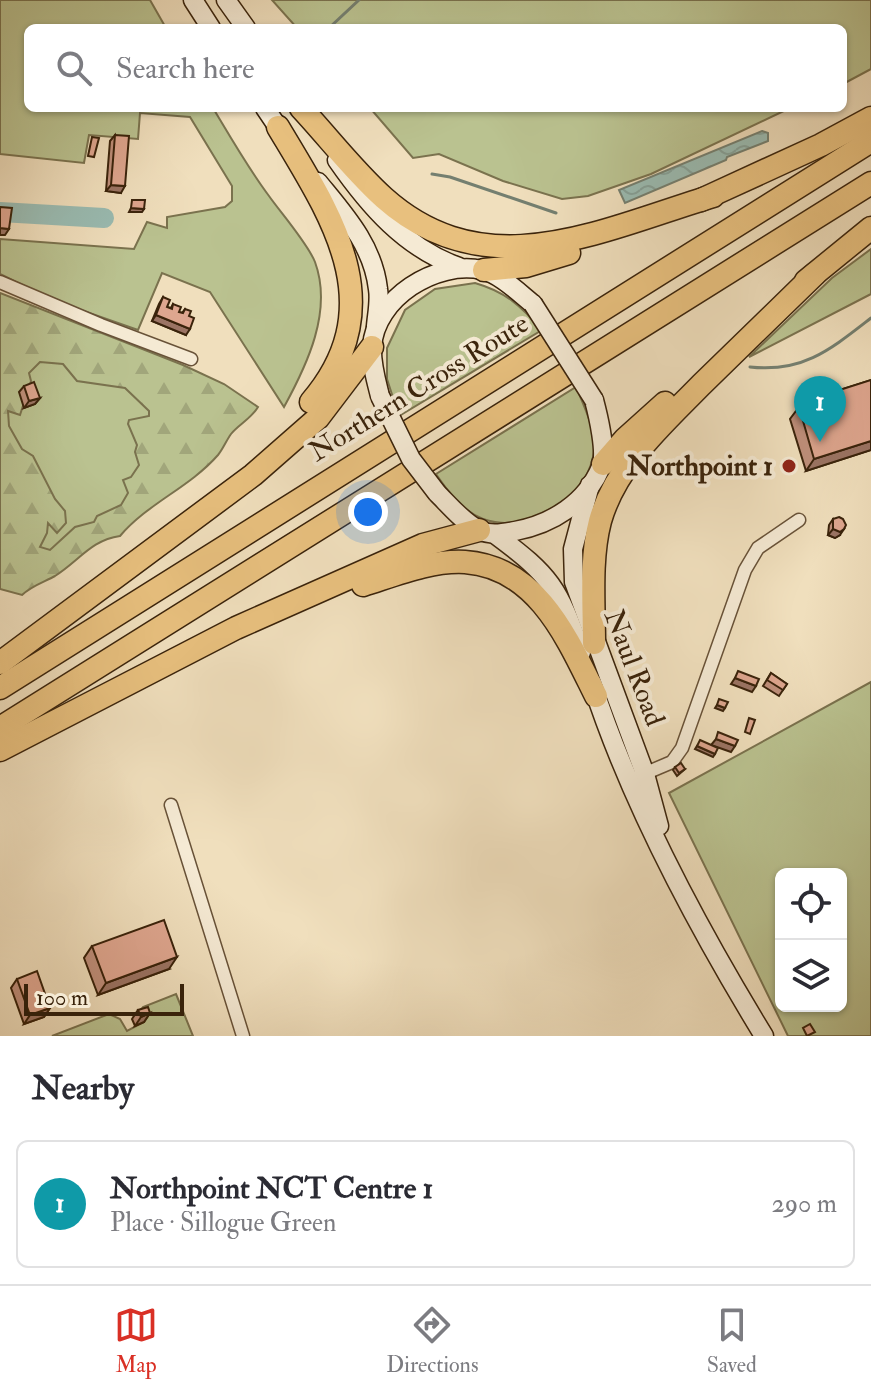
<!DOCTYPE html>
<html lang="en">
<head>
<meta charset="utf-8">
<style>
	body { margin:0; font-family:"IM FELL Double Pica",serif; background:#f2f2f3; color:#2b2b33 }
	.controls { position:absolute; right:24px; bottom:24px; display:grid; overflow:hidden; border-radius:12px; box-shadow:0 2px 6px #0004 }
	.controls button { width:72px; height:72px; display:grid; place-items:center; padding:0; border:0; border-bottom:2px solid #e1e1e2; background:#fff; color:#2b2b33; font:40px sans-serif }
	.scale { position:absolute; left:24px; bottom:20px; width:160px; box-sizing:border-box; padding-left:8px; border:4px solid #3a230b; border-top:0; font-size:22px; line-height:28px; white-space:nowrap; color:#3a230b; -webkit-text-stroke:6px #f5ead4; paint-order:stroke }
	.you { position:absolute; left:368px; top:512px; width:28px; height:28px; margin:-20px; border:6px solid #fff; border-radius:50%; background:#1a73e8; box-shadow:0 0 0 12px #1a73e833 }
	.badge { display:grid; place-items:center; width:52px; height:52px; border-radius:50%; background:#d93025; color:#fff; font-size:26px; font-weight:700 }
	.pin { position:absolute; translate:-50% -66px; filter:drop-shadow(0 2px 4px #0008) }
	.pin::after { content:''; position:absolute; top:42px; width:28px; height:24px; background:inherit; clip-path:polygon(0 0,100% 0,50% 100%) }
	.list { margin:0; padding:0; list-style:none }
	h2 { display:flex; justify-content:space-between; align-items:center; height:104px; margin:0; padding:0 32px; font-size:34px }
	h2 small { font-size:26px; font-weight:400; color:#7c7c81 }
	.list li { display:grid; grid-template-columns:52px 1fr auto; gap:24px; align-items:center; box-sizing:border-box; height:128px; margin:0 16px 16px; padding:0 16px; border:2px solid #e1e1e2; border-radius:12px }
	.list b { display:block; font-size:30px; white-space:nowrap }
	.list p { margin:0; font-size:26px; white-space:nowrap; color:#7c7c81 }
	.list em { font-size:26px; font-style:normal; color:#7c7c81 }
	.icon { flex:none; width:44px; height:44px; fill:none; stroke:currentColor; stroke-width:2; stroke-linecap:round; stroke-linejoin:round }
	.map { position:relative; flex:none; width:871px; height:1036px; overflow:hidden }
	.search { position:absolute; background:#fff; box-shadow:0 2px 6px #0004; left:24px; right:24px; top:24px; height:88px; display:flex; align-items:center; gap:20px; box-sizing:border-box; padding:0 28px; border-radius:12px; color:#7c7c81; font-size:30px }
	.sheet { height:248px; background:#fff }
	nav { display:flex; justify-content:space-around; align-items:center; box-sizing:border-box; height:112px; border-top:2px solid #e1e1e2; background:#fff; font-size:22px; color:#7c7c81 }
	nav a { display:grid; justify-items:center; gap:4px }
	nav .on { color:#d93025 }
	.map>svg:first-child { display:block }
</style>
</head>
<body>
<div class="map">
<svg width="871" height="1036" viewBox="0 0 871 1036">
	<defs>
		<pattern id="forest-firs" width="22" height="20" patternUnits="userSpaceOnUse" patternTransform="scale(2)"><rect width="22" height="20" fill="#bac290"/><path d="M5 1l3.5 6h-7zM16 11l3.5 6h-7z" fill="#a1a67b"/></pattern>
		<pattern id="water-waves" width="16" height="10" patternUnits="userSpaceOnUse" patternTransform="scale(2)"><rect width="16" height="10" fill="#9abcb3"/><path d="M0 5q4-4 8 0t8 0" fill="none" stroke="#85a199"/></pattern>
	</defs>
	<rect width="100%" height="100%" fill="#f0dfbd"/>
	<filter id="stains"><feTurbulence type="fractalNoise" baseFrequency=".0025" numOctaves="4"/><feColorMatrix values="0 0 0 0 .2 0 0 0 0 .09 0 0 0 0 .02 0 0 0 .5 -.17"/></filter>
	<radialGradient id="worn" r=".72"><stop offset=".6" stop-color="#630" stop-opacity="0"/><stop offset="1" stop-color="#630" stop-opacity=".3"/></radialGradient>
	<g fill="#bac290" stroke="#7a724e" stroke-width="2" fill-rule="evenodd">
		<path d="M0,0h150l16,28h-138v80h185c18,30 35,60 56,88 12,17 39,48 46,66 18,49 -8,103 -31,145l-74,-115 -48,-19 -24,57 -83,-29 -55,-27v-35l134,10 13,-27 20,6v-11l58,-10 7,-6v-15l-42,-69 -50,-4 -2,26 -49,-4 -5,28 -84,-9z"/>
		<path d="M272,0h599v69l-28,15v-56h-546z"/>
		<path d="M370,108h420l-139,66 -63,22 -26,3 -59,-18 -64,-27 -26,4z"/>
		<path d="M871,249v45l-122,63 83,-79z"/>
		<path d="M475,283c31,9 46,23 67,47l-143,86 -12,-37v-31l18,-38 30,-21z"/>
		<path d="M37,347l108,35 7,28 -15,97 -86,52 -12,-3 -27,-114 -12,-33z"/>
		<path d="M576,387c9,21 22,47 17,70 -10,46 -65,78 -110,62 -22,-9 -34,-26 -47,-45z"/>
		<path d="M871,682v354h-83l-119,-243zM781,874h60v132h-60z"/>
		<path d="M176,994l17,42h-141l57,-22 11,5 7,12 17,-9 -4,-11 3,-4z"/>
	</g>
	<path fill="url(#forest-firs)" stroke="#7a724e" stroke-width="2" fill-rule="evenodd" d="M0,293l183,72 41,19 34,23c-7,12 -19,17 -27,27 -5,7 -8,15 -13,21 -29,33 -70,48 -98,81 -29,4 -41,25 -65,40 -11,6 -24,10 -33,19l-22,-6zM40,362l23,2 14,17 48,7 24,23v5l-20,4 -1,4 9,21 -2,7 4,13 -8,12 -8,3 5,13 -7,12 -24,11 -3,6 -19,5 -25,23 -10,-3 7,-14 1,-10 9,10 9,-10 -1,-12 -10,-12 -22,-43 -11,-7 -13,-23 -1,-15 12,4 11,-34 -2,-8z"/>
	<path fill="url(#water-waves)" stroke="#747f70" stroke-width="2" d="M762,131l6,2v8l-41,16 -1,3 -101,43 -6,-13z"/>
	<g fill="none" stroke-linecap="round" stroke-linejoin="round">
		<g stroke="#747f70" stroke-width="3">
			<path d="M329,28l30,-28"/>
			<path d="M432,174l18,3 106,36"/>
			<path d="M750,367c53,6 81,-18 121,-49"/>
		</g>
		<path stroke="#9abcb3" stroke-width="20" d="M0,212l104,6"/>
		<defs>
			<g id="minor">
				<path d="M0,282l101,43 90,34"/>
				<path d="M639,776l33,-14 10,-14 63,-178 13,-22 41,-28"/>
				<path d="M171,805l72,231"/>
			</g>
			<g id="secondary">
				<path d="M193,0l18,28"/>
				<path d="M226,0l20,28"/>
				<path d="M265,108l21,31"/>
				<path d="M337,160c32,46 68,88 122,107"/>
				<path d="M318,182c26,32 55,63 60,107 2,12 -1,25 -2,37"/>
				<path d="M380,396c-4,-16 -9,-33 -8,-49 3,-49 64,-87 110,-77 18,4 36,22 51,34"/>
				<path d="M590,485l-17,64 1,33 71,192 14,52"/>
				<path d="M437,493c12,12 26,29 42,37 12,6 24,3 36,1 37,-7 71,-28 86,-64 6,-14 -3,-52 -7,-67"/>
				<path d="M496,535c55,41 62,52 85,117"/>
				<path d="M592,683c39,121 106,245 172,353"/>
			</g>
			<g id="motorway">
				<path d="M301,108c27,29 53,63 83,90 102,91 217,32 329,-2"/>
				<path d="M278,127c54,90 115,179 33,275"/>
				<path d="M701,200l120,-55 50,-27"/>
				<path d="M484,270l42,-4 43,-13"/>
				<path d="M806,281l65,-53"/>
				<path d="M603,464l22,-25 40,-36"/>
				<path d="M363,585c32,-10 68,-25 102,-23 73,5 103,78 131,134"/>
				<path d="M594,643c0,-39 -4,-84 6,-122 16,-56 62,-96 101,-136 38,-37 76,-74 114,-111"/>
				<path d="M0,663l253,-188 65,-57 54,-71"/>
				<path d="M0,688l871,-547"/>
				<path d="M0,728l871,-545"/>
				<path d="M0,750l236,-122 187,-83 56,-15"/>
			</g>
		</defs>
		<use href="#minor" stroke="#685238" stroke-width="15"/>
		<use href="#secondary" stroke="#3a230b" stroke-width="21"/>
		<use href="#motorway" stroke="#3a230b" stroke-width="25"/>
		<use href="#minor" stroke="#f5ead4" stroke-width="12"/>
		<use href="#secondary" stroke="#f5ead4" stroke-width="18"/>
		<use href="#motorway" stroke="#e8c07e" stroke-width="22"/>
		<defs>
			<g id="secondary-bridge">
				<path d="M533,304l61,96"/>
				<path d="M380,396l31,63 26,34"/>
			</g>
		</defs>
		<use href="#secondary-bridge" stroke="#3a230b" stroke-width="21" stroke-linecap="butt"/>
		<use href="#secondary-bridge" stroke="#f5ead4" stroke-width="18"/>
	</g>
	<g fill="#bf8f7b" stroke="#3a230b" stroke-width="2">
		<path d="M115,135l6,58 -15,-2 4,-50z"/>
		<path d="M163,297l4,10 4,1 2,-4 6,8 3,1 3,-4 4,7 -3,19 -34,-14 7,-17z"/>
		<path d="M871,380v70l-65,21 -16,-52 9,-12 2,-1 4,-5z"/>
		<path d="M24,386l16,12 -5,6 -11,4 -5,-16z"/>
		<path d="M833,519l7,16 -5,3 -7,-3 1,-10z"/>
		<path d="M771,673l16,11 -8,12 -16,-10z"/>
		<path d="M675,767l10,2 -8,7 -4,-6z"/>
		<path d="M92,946l77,23 -71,26 -14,-37z"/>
		<path d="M17,979l33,29 -6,9 -20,7 -13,-36z"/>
		<path d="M138,1010l12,3 -6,9 -9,4 -3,-7z"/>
	</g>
	<g fill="#9b7464" stroke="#3a230b" stroke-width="2">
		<path d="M111,185l14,1 -4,7 -15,-2z"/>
		<path d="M131,208l13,1 -2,3h-13z"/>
		<path d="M0,228l9,1 -4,6h-5z"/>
		<path d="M156,315l34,14 -4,6 -34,-14z"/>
		<path d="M40,398l-5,6 -11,4 5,-7z"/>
		<path d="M871,441v9l-65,21 8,-12z"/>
		<path d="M833,529h11l-4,6 -5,3 -7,-3z"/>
		<path d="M735,678l21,8 -4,6 -21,-8z"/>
		<path d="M717,705l8,3 -2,3 -8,-3z"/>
		<path d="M716,739l19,7 -4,6 -20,-7z"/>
		<path d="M697,746l18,8 -2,3 -18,-8z"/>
		<path d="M177,957l-8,12 -71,26 8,-12z"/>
		<path d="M50,1008l-6,9 -20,7 6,-9z"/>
		<path d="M150,1013l-6,9 -9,4 6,-9z"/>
	</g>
	<g fill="#dea68f" stroke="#3a230b" stroke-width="2">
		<path d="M115,135l14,1 -4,50 -14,-1z"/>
		<path d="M92,137l7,1 -5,19 -6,-1z"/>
		<path d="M132,200h13l-1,9 -13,-1z"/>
		<path d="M0,207l12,1 -3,21 -9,-1z"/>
		<path d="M163,297l7,3 -3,7 5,2 1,-5 8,3 -2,5 4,1 2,-4 6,2 -2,5 5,2 -4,11 -34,-14z"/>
		<path d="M871,380v61l-57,18 -15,-52 7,-2 -1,-4z"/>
		<path d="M34,382l6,16 -11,3 -5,-15z"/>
		<path d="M839,517l4,2 3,6 -2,4 -4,3 -7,-3v-10z"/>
		<path d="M738,671l21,8 -3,7 -21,-8z"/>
		<path d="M771,673l16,11 -4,6 -16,-10z"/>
		<path d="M719,699l9,3 -3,6 -8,-3z"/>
		<path d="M749,718l6,2 -5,14 -5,-2z"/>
		<path d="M718,732l20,8 -3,6 -19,-7z"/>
		<path d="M700,740l18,8 -3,6 -18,-8z"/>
		<path d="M681,763l4,6 -6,4 -4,-6z"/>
		<path d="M164,920l13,37 -71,26 -14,-37z"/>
		<path d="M37,971l13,37 -20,7 -13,-36z"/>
		<path d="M148,1007l2,6 -9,4 -3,-7z"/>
		<path d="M810,1024l5,8 -8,4 -4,-8z"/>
	</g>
	<circle fill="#8f2418" stroke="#f5ead4" stroke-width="3" cx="789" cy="466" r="8"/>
	<g text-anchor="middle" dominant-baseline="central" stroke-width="8" stroke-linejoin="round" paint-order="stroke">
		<g font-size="28" fill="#3a230b" stroke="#f5ead4">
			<text transform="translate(419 388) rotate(-32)">Northern Cross Route</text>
			<text transform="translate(634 668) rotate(69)">Naul Road</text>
		</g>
		<g font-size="28" font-weight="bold" fill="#3a230b" stroke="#f5ead4" text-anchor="end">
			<text x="773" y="466">Northpoint 1</text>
		</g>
	</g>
	<rect width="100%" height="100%" filter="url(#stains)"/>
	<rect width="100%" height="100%" fill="url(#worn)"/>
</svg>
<div class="controls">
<button><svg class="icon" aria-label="locate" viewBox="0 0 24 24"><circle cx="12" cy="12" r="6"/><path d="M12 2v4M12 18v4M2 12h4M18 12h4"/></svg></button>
<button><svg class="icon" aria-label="layers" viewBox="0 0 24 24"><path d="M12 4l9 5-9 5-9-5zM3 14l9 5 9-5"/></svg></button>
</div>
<div class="scale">100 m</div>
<div class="you"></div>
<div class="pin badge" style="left:820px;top:442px;background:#0f9aa8">1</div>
<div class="search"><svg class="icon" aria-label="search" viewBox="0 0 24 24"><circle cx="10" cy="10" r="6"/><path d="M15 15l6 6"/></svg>Search here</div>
</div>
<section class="sheet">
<h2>Nearby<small></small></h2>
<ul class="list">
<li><span class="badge" style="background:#0f9aa8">1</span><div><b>Northpoint NCT Centre 1</b><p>Place · Sillogue Green</p></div><em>290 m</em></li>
</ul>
</section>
<nav>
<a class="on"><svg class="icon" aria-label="map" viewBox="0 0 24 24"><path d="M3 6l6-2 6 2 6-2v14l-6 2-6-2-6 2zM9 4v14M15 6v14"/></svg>Map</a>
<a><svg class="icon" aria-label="directions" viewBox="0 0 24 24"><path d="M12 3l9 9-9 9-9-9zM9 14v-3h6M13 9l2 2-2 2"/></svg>Directions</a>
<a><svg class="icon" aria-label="saved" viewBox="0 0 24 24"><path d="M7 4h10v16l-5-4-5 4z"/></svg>Saved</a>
</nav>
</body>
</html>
